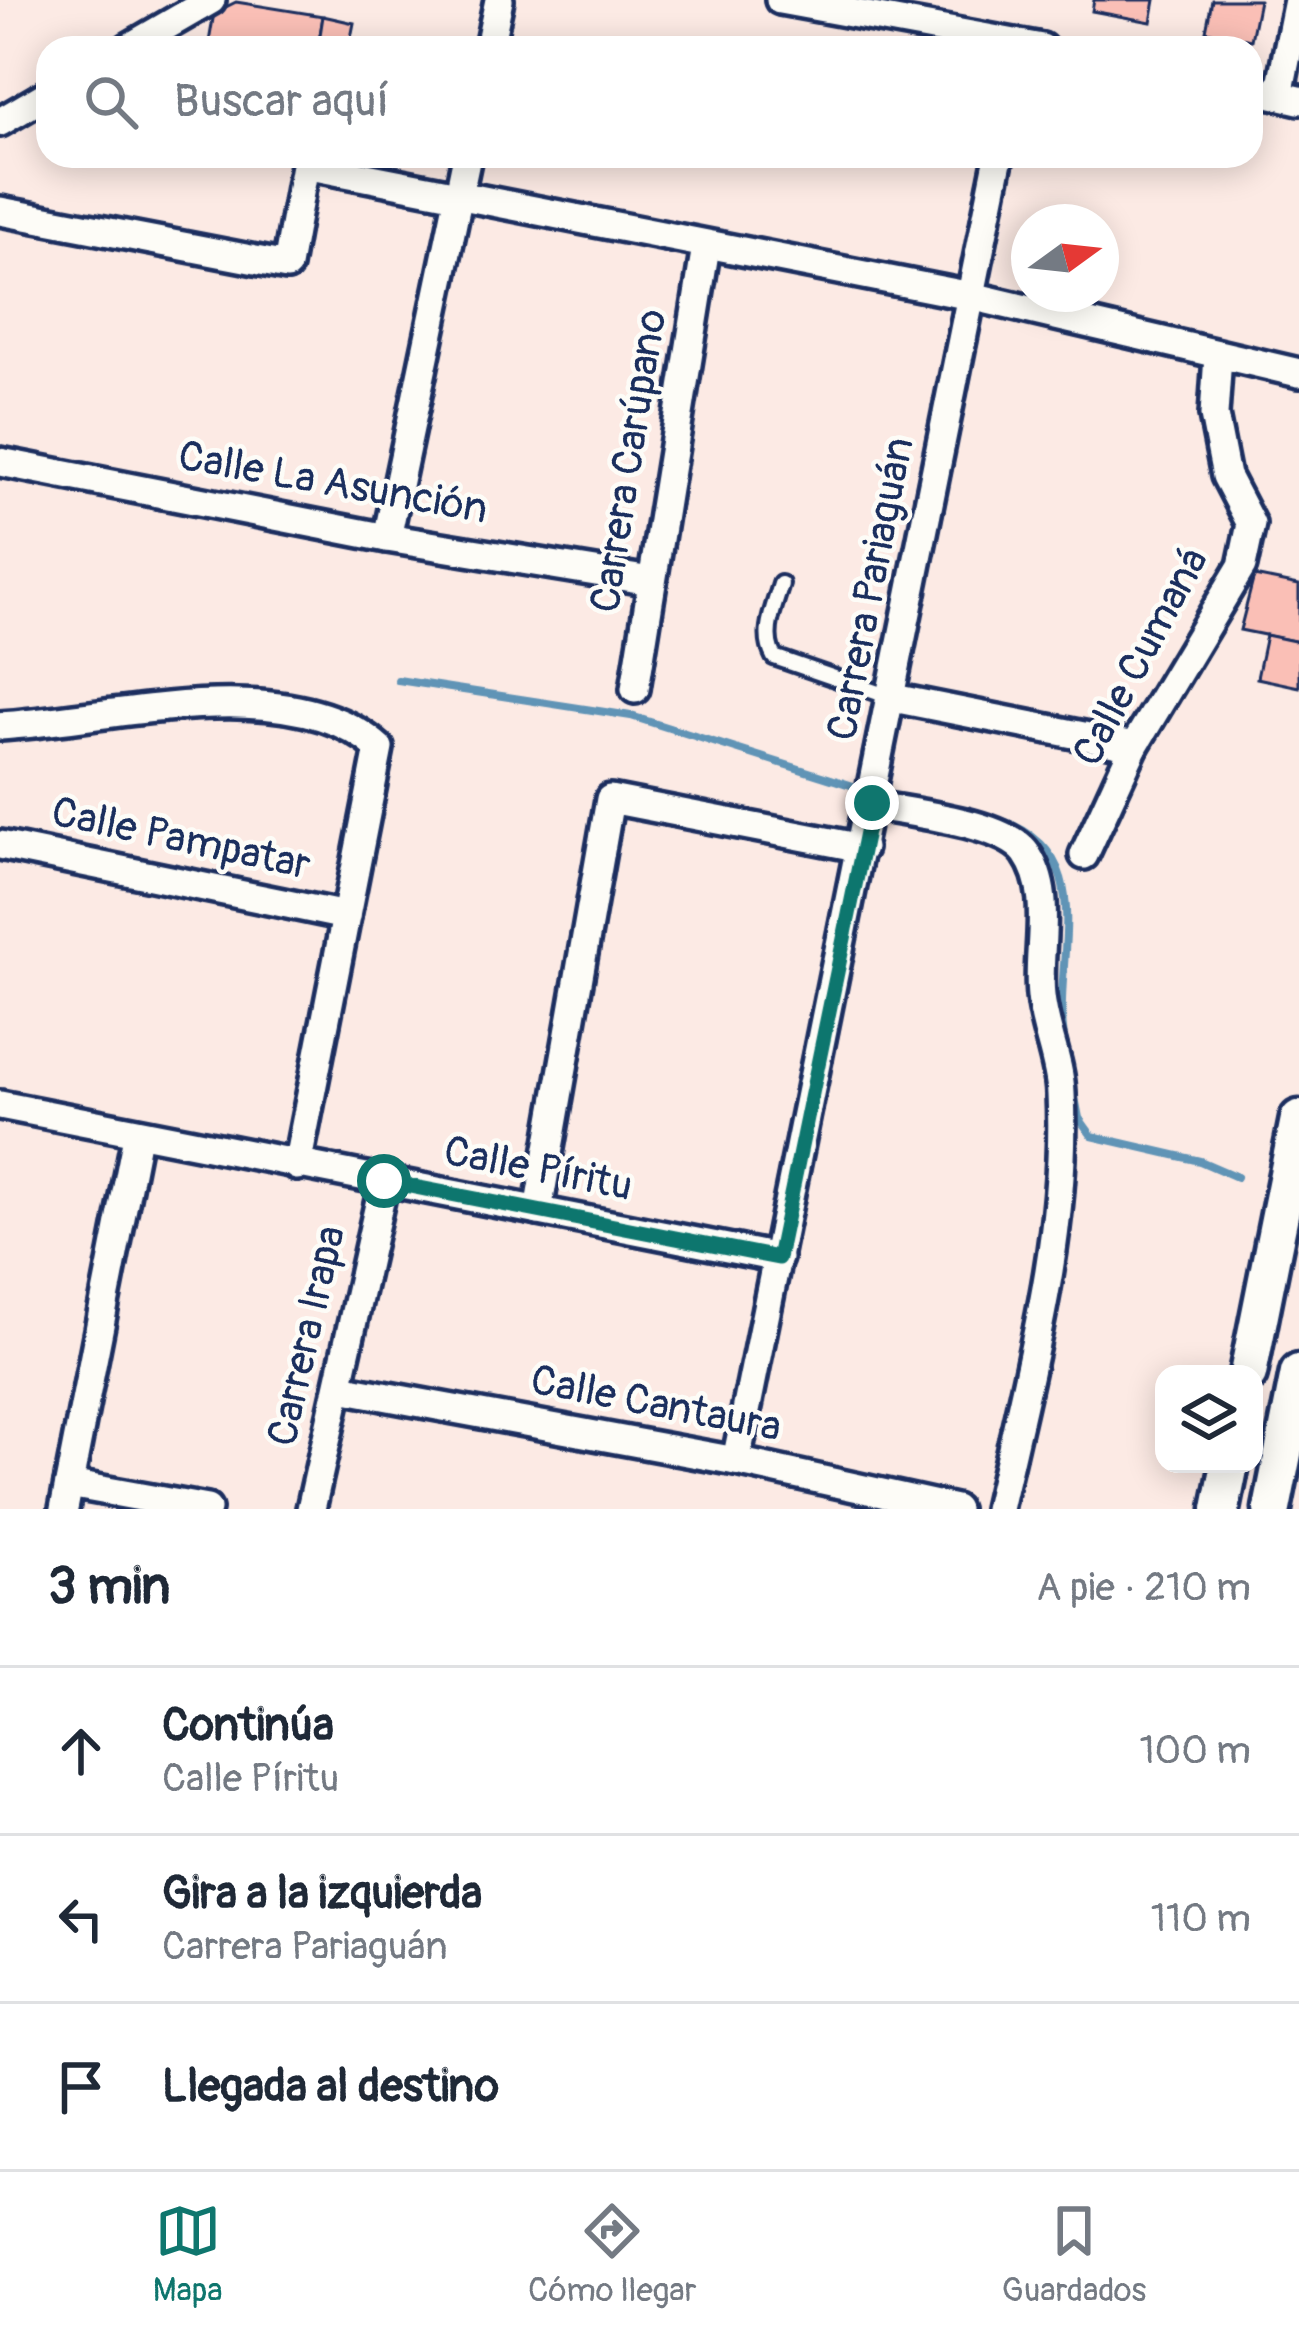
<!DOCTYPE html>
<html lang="es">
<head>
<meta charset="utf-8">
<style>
	body { margin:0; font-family:Pangolin,sans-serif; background:#f2f2f3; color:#1f2937 }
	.controls { position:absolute; right:36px; bottom:36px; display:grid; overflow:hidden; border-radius:24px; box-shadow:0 6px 30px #0003 }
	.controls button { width:108px; height:108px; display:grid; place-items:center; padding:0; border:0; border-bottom:3px solid #e0e1e3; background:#fff; color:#1f2937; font:60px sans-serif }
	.compass { position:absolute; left:1011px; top:204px; width:108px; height:108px; border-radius:50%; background:#fff; box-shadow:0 6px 30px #0003; rotate:75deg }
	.stop { position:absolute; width:36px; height:36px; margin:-27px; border:9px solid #0f766e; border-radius:50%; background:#fff }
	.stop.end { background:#0f766e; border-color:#fff; box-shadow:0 3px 12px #0008 }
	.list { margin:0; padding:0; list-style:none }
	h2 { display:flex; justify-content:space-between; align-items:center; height:156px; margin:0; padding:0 48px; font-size:51px }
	h2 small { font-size:39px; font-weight:400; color:#747a83 }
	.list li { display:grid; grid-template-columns:78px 1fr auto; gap:36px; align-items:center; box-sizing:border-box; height:168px; padding:0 48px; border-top:3px solid #e0e1e3 }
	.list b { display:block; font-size:45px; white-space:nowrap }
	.list p { margin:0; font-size:39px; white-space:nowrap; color:#747a83 }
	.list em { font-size:39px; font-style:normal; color:#747a83 }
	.icon { flex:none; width:66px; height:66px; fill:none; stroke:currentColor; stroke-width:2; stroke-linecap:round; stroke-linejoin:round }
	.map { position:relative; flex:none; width:1299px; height:1509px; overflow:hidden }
	.search { position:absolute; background:#fff; box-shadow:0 6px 30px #0003; left:36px; right:36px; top:36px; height:132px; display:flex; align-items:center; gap:30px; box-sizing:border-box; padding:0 42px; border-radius:36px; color:#747a83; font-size:45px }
	.sheet { height:660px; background:#fff }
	nav { display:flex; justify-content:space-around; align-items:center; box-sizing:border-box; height:168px; border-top:3px solid #e0e1e3; background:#fff; font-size:33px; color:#747a83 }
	nav a { display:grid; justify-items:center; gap:6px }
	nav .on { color:#0f766e }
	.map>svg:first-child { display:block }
</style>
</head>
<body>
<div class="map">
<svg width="1299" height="1509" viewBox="0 0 1299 1509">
	<rect width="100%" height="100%" fill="#fceae4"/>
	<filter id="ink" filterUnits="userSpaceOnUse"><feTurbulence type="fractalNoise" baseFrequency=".00833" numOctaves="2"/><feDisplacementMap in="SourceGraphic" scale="24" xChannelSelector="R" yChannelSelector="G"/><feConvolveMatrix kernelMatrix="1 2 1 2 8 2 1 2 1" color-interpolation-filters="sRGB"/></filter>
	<g filter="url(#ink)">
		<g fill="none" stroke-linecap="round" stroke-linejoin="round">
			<g stroke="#6194b6" stroke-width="8">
				<path d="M398,680l233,36 232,73"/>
				<path d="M1000,820c106,36 49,142 65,223"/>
				<path d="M1073,1087l6,31 13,18 108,25 37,16"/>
			</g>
		</g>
		<g fill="#fabfb6" stroke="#1b2f5e" stroke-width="3">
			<path d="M1094,0h61l-4,22 -59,-11z"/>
			<path d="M1212,0h47l-8,40 -45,-9z"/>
			<path d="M236,2l87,14 -5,32h-110l6,-35z"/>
			<path d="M323,16l31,7 -5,25h-31z"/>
			<path d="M1254,576l45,9v57l-59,-12z"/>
			<path d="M1266,635l33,7v45l-42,-9z"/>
		</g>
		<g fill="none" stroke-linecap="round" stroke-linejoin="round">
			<defs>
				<path id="lane" d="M781,584c-7,24 -20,50 -7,73l119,41"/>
				<g id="street">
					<path d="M780,0l262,48"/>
					<path d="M128,48l83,-48"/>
					<path d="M489,48l10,-48"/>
					<path d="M1251,89l48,11"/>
					<path d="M1279,95l19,-95"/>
					<path d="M0,122l48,-28"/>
					<path d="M0,211l287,55 18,-101 666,131 328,77"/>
					<path d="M0,462l387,76 264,43"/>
					<path d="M387,538l80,-382"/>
					<path d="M635,689l71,-443"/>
					<path d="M893,698l241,48"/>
					<path d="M0,726c108,-6 292,-58 379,22l-82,418"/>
					<path d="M871,805c37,8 133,17 155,48 29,41 10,97 15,143 3,33 19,65 20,98 7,138 -33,281 -63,415"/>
					<path d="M0,845l346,71"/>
					<path d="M1084,855l50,-109 108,-180 9,-42 -25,-48 -12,-61 4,-59"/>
					<path d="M0,1105l778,153"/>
					<path d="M538,1211l72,-412 252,49"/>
					<path d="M340,1388l396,73 219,48"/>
					<path d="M736,1461l263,-1305"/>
					<path d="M69,1484l138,25"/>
					<path d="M64,1509l73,-373"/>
					<path d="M311,1509l73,-327"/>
				</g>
				<g id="secondary">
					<path d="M1248,1374l51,-255"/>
					<path d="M1221,1509l9,-45"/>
					<path d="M1272,1509l27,-136"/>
				</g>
			</defs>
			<use href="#lane" stroke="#1b2f5e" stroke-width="22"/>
			<use href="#street" stroke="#1b2f5e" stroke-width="36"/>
			<use href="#secondary" stroke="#1b2f5e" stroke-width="45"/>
			<use href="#lane" stroke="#fdfcf7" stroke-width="14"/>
			<use href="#street" stroke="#fdfcf7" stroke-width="27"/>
			<use href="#secondary" stroke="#fdfcf7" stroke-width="36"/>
		</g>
	</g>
	<g fill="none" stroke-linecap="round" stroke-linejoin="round" filter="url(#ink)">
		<path stroke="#0f766e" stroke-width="15" d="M384,1181l394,77 94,-455"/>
	</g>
	<g text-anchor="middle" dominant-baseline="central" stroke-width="9" stroke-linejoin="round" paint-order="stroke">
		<g font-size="42" fill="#1b2f5e" stroke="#fdfcf7">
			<text transform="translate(629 461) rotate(-81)">Carrera Carúpano</text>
			<text transform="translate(333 483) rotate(10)">Calle La Asunción</text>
			<text transform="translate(871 589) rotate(-79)">Carrera Pariaguán</text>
			<text transform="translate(1141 657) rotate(-62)">Calle Cumaná</text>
			<text transform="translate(181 839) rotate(12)">Calle Pampatar</text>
			<text transform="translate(538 1169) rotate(11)">Calle Píritu</text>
			<text transform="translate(307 1336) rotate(-77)">Carrera Irapa</text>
			<text transform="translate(656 1404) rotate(11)">Calle Cantaura</text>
		</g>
	</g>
</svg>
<div class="controls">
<button><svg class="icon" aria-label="layers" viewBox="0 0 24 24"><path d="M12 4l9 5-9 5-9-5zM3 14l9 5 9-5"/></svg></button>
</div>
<svg class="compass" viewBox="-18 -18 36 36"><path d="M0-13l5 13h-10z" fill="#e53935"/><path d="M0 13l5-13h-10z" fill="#747a83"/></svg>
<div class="stop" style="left:384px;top:1181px"></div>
<div class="stop end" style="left:872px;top:803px"></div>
<div class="search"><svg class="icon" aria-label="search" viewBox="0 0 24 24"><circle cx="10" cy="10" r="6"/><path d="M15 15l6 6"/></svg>Buscar aquí</div>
</div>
<section class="sheet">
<h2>3 min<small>A pie · 210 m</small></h2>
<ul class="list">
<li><svg class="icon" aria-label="ahead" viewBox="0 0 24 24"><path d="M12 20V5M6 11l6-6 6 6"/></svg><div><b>Continúa</b><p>Calle Píritu</p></div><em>100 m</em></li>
<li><svg class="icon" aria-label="left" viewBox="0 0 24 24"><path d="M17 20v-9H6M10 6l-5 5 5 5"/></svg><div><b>Gira a la izquierda</b><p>Carrera Pariaguán</p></div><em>110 m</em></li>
<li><svg class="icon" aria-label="arrive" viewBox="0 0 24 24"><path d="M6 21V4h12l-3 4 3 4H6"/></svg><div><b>Llegada al destino</b></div></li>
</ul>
</section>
<nav>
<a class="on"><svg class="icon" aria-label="map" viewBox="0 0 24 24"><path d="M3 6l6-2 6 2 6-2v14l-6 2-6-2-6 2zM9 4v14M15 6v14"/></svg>Mapa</a>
<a><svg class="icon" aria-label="directions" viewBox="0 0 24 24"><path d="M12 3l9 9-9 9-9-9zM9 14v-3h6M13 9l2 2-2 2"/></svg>Cómo llegar</a>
<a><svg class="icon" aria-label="saved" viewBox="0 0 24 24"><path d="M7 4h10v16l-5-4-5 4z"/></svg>Guardados</a>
</nav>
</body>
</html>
